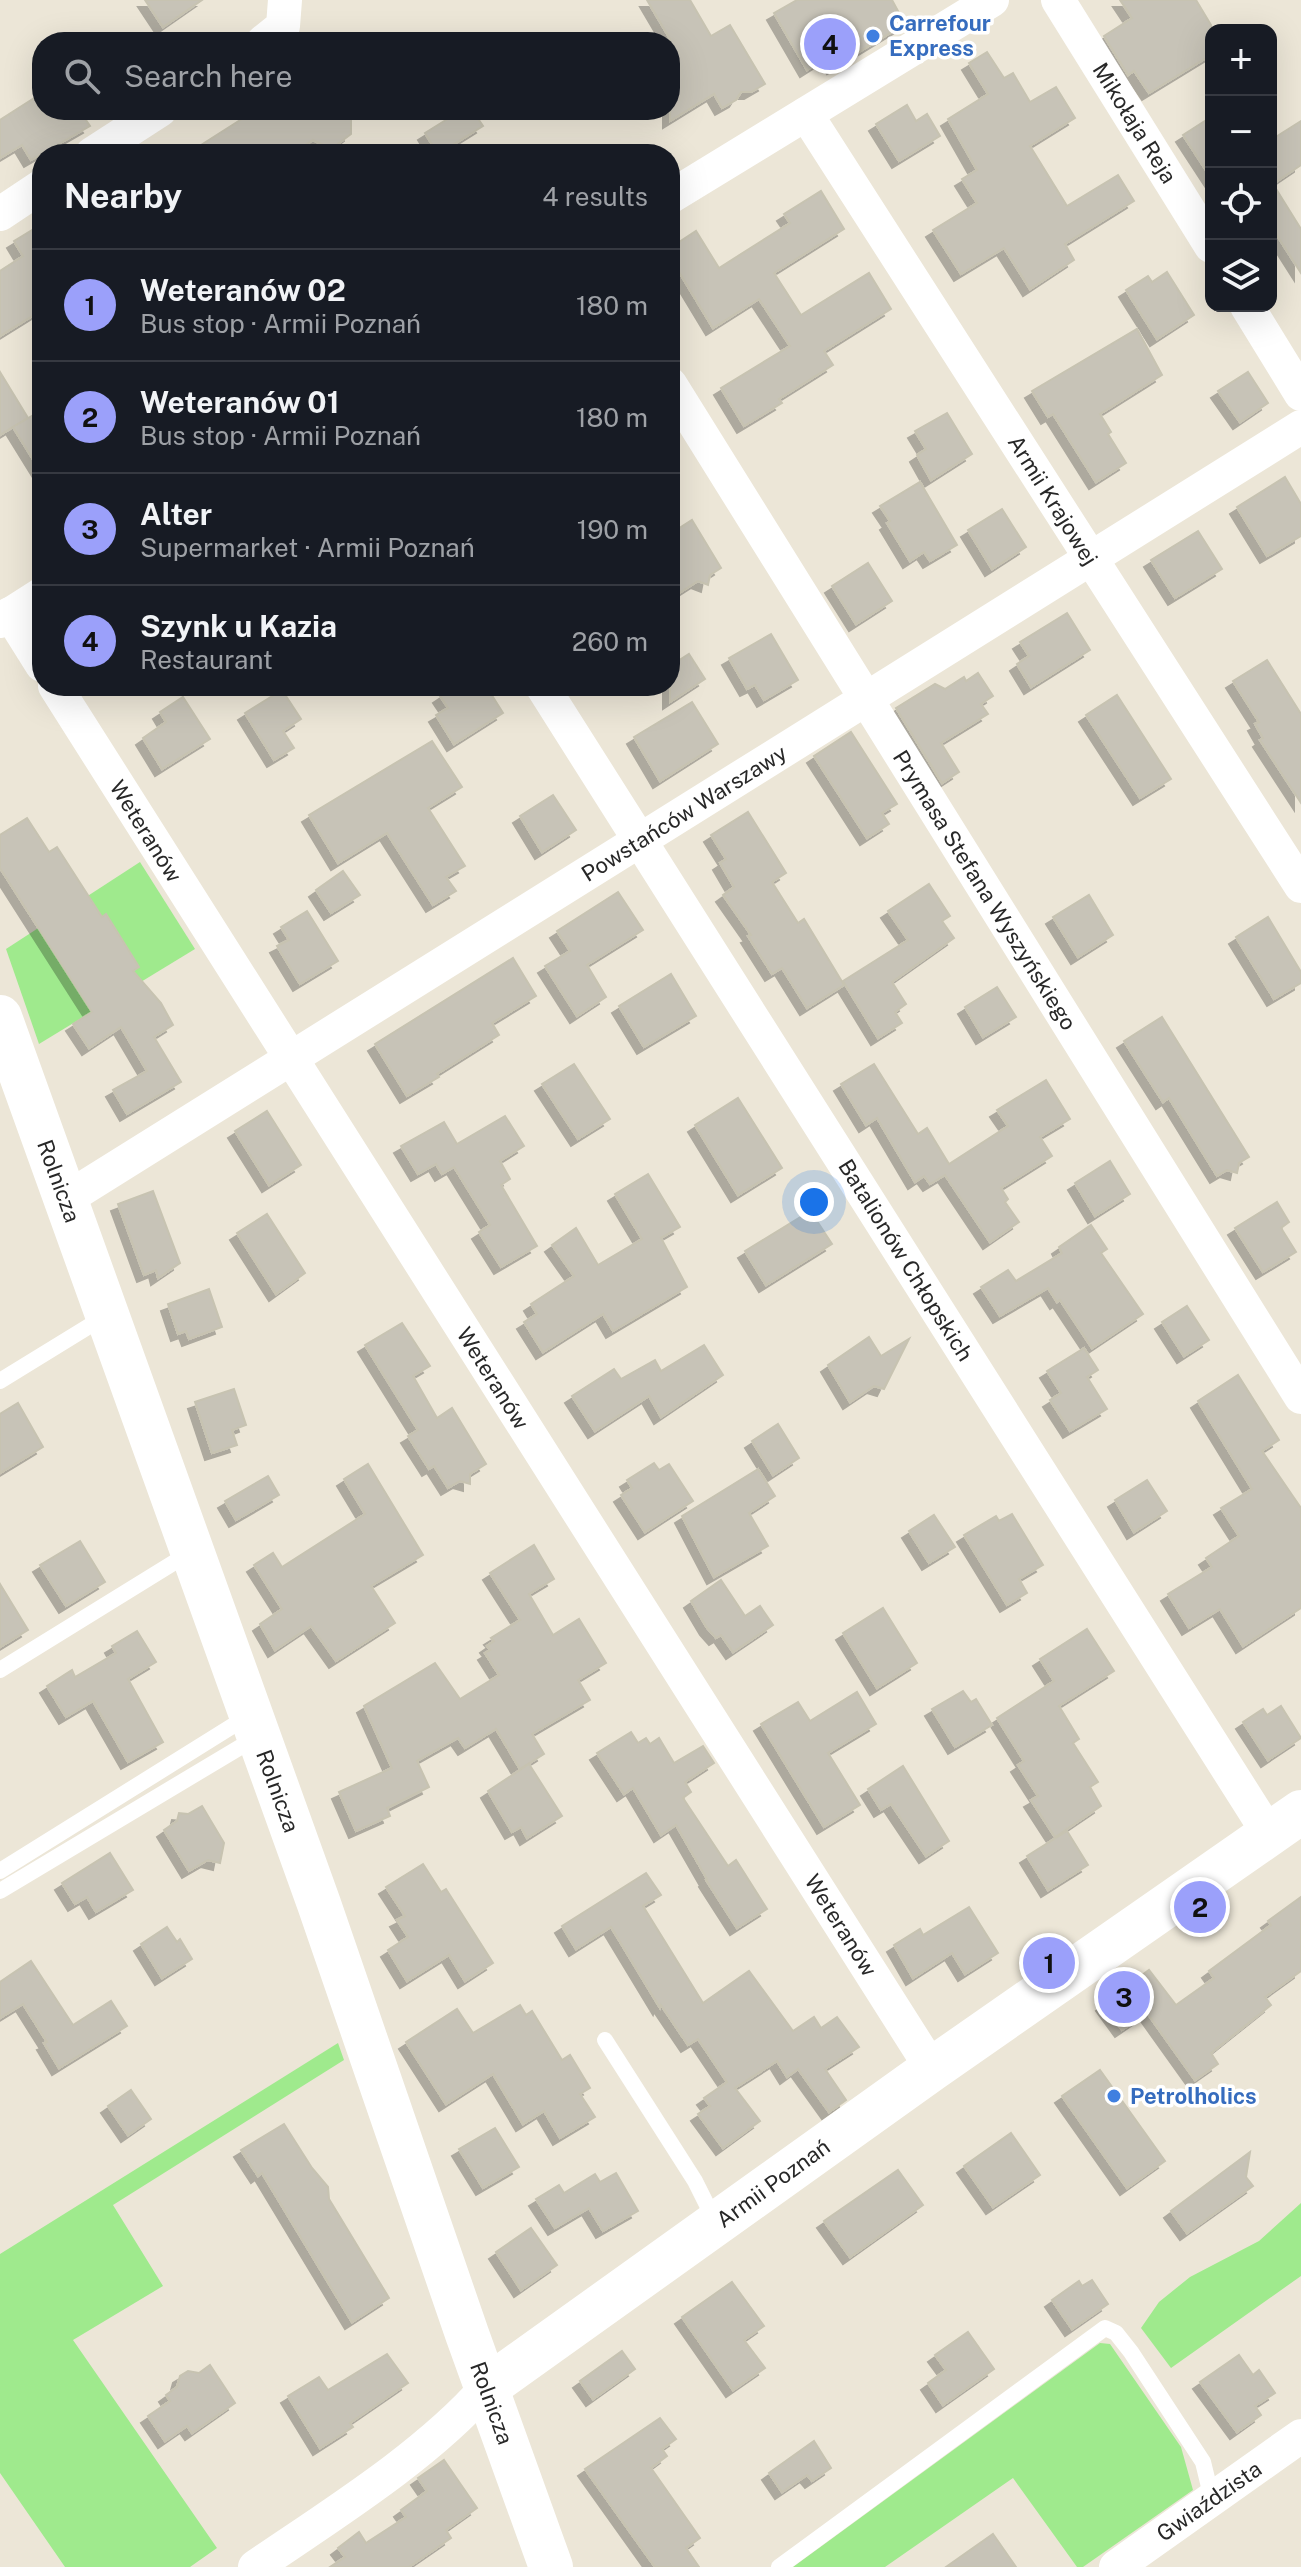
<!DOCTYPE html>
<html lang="en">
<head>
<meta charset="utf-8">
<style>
	body { margin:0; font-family:"Public Sans",sans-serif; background:#20242c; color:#f1f3f6 }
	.controls { position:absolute; right:24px; top:24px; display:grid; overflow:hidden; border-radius:16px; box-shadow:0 8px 32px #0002 }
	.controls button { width:72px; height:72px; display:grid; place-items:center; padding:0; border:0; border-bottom:2px solid #363941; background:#171b24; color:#f1f3f6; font:40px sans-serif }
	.you { position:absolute; left:814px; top:1202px; width:28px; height:28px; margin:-20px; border:6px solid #fff; border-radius:50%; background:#1a73e8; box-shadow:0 0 0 12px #1a73e833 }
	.badge { display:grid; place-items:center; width:52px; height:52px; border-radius:50%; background:#9ba0fa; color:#111; font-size:26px; font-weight:700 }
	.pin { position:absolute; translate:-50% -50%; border:4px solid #fff; box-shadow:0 2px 8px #0006 }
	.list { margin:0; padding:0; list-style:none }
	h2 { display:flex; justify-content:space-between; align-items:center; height:104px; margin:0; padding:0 32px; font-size:34px }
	h2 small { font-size:26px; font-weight:400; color:#9ea1a6 }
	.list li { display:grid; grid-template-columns:52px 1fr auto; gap:24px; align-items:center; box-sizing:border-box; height:112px; padding:0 32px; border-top:2px solid #363941 }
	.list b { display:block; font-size:30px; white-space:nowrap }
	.list p { margin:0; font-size:26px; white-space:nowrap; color:#9ea1a6 }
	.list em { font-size:26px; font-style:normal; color:#9ea1a6 }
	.icon { flex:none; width:44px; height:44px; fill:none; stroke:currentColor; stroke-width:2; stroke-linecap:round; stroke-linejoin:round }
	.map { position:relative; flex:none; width:1301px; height:2567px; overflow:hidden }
	.search { position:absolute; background:#171b24; box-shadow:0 8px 32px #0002; left:32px; top:32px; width:648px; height:88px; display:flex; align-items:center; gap:20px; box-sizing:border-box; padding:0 28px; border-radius:32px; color:#9ea1a6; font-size:30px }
	.panel { position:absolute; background:#171b24; box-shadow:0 8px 32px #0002; left:32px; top:144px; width:648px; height:552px; border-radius:32px }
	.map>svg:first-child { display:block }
</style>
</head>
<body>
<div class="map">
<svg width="1301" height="2567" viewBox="0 0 1301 2567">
	<defs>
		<filter id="shadow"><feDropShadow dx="-7" dy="7" stdDeviation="0" flood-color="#0004"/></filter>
	</defs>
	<rect width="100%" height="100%" fill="#ece6d7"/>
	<g fill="#9fea8d">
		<path d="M140,862l55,87 -156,95 -33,-95z"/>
		<path d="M338,2043l6,17 -231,145 50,81 -90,54 144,208 -27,19h-125l-65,-94v-219z"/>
		<path d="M1301,2203v73l-130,92 -30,-40 18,-26 31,-25 69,-36z"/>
		<path d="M1100,2343l10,1 71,103 12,43 -110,77h-6l-64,-89 -128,89h-92z"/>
	</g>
	<g fill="#c7c3b7" stroke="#c7c3b1" stroke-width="2" filter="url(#shadow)">
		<path d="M145,0h57l-39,27z"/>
		<path d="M647,0h43l21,36 19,-11 35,59 -14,8h-10l-5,8 -14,8 -8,-14 -44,27v-82z"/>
		<path d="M797,0h95l13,24 -71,43 -3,-5 -5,2 -3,-4 -16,10 -33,-57z"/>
		<path d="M1120,0h76l15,25v30l-62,38 -15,-22 -6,4 -24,-39 28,-18z"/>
		<path d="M987,52l17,26 9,-5 17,29 26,-15 19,31 -45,28 37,60 51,-31 16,26 -69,43 9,16 -44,29 -26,-41 -43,26 -28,-44 44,-27 -15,-24 15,-9 -29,-51 40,-25 -19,-31z"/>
		<path d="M42,93v17h37l11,16 -59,34 -9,-15 -22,13v-38z"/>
		<path d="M907,105l9,16 11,-7 13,22 -41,25 -23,-37z"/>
		<path d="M256,110h70l25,9v15l-20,15 -18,-9 -21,14h-105z"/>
		<path d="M462,110h10l11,16 -45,28 -13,-21z"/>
		<path d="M1211,117v61l-28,-43z"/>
		<path d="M1301,121v44l-28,19 28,45v44l-30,-47v-86z"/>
		<path d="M821,191l23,38 -70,44 27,42 68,-42 22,36 -67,42 9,14 -54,34 3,4 -38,23 -23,-38 69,-42 -31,-47 -46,29 -43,-71v-9l26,-17 23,37 71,-45 -6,-9z"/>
		<path d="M42,224v86l-42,26v-65l23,-15 -9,-15z"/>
		<path d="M1167,272l27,43 -37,24 -31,-49 22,-14 4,6z"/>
		<path d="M1137,329l25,46 -62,39 11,18 -3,2 18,29 -30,19 -43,-68 -5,3 -16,-26z"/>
		<path d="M0,372l28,46 -28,17z"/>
		<path d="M1248,372l20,31 -28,19 -22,-31z"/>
		<path d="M42,410v64l-29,-47z"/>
		<path d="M947,413l25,41 -41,26 -14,-25 9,-6 -11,-18z"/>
		<path d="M1285,477l16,27v32l-34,20 -30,-49z"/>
		<path d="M920,482l37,63 -27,16 -6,-9 -14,9 -23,-38 3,-2 -10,-15z"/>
		<path d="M1002,509l24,38 -34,22 -24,-39z"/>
		<path d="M692,520l29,48 -11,7 -2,10 -10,-4 -19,12 -9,-15v-44z"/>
		<path d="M1198,531l24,38 -47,29 -24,-38z"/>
		<path d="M868,563l24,38 -36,23 -24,-38z"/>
		<path d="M1067,613l23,37 -59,37 -14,-23 12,-8 -9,-14z"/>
		<path d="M771,634l27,46 -34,20 -9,-15 -8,4 -18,-31z"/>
		<path d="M689,654l16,25 -35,23v-36z"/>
		<path d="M1267,660l34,54v89l-41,-63 3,-2 -8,-14 4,-2 -26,-41z"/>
		<path d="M978,673l15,23 -12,8 7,10 -47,29 18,29 -17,11 -46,-75 39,-24 10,5 19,-12 2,4z"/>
		<path d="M455,686h31l17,27 -49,31 -18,-29 12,-7 -8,-12z"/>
		<path d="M282,690l19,29 -18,12 11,17 -20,12 -29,-47z"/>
		<path d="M1117,695l54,84 -31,19 -54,-83z"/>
		<path d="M183,697l27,42 -48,30 -19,-31 23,-16 -6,-10z"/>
		<path d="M692,702l26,42 -58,37 -26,-44z"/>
		<path d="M851,732l46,72 -15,9 7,11 -22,14 -53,-82z"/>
		<path d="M432,741l30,46 -34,21 37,58 -19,11 10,14 -23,14 -46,-72 -49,30 -29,-48z"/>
		<path d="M553,795l23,35 -34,22 -22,-36z"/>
		<path d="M748,812l38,61 -14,9 26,41 6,-4 40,66 -37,23 -25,-40 -10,6 -24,-38 3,-1 -28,-40 11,-8 -14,-24 6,-4 -15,-24z"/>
		<path d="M27,818l22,34 8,-5 45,70 4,-3 33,53 -6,4 28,32 12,22 -19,12 27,45 -54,32 -14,-24 34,-19 -26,-44 -32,21 -16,-24 19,-12 -92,-144v-33z"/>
		<path d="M343,871l17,24 -29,18 -15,-23z"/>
		<path d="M929,884l21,32 -8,5 12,17 -62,44 14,22 -11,8 7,11 -24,15 -35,-57 65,-41 -20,-29z"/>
		<path d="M618,892l25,38 -56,35 19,32 -29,19 -32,-50 25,-15 -13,-20z"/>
		<path d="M1089,895l24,40 -35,22 -25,-40z"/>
		<path d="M307,911l31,50 -38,23 -23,-38 12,-6 -8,-13z"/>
		<path d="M1268,917l33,55v11l-27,16 -38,-62z"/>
		<path d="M513,958l23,38 -44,27 7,12 -62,39 2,3 -32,19 -32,-52z"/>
		<path d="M671,974l25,42 -52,31 -25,-41z"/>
		<path d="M997,987l19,30 -33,20 -18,-30z"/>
		<path d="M1162,1017l87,140 -10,6 -2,10 -10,-3 -10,6 -48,-78 -6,4 -39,-61z"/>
		<path d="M574,1064l36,55 -32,20 -36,-55z"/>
		<path d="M874,1064l44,70 9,-6 22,36 59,-38 -11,-16 49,-30 24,39 -30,18 12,19 -51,32 7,11 -3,3 14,20 -29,20 -45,-67 -15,9 -6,-8 -9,6 -38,-64 -11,7 -25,-41z"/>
		<path d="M738,1098l44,70 -44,27 -43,-70z"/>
		<path d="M267,1111l34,54 -32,20 -34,-54z"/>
		<path d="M505,1116l19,30 -24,15 10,18 -9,6 36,61 -36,21 -22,-35 11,-7 -36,-58 -12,7 -6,-10 -18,10 -17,-28 43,-24 13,22z"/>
		<path d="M1110,1161l20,33 -35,22 -20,-33z"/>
		<path d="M648,1174l32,53 -19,11 26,49 -74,44 -10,-17 -60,38 -19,-30 13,-8 -6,-10 43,-28 -22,-31 24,-17 22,37 44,-26 -27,-45z"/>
		<path d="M153,1191l27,72 -22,15 -2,-8 -12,5 -26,-71z"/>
		<path d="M1277,1202l12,20 -8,6 15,24 -33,20 -28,-44z"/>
		<path d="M267,1214l38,59 -29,21 -39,-61z"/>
		<path d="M804,1215l4,7 7,-4 17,26 -66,41 -21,-34z"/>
		<path d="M1091,1225l16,24 -6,4 42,61 -51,34 -32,-48 -3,2 -9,-14 -48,28 -19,-29 27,-17 8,11 46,-28 -3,-6z"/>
		<path d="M209,1289l13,38 -33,12 -3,-8 -8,3 -10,-30z"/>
		<path d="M1187,1306l22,34 -25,16 -22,-34z"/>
		<path d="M402,1323l28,43 -17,10 24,42 15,-10 34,56 -16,10v10l-10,-3 -12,7 -14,-22 -5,3 -21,-33 10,-6 -53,-85z"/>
		<path d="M869,1337l12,19 28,-17 -25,50 -10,-3 -24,16 -22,-37z"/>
		<path d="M704,1345l19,30 -62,42 -12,-21 -54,35 -23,-35 42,-27 7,10 34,-19 6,11z"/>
		<path d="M1084,1348l14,22 -11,7 20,32 -37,22 -20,-31 11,-7 -14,-22z"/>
		<path d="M1238,1375l41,65 -17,11 39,57v100l-58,38 -23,-37 -31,19 -21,-34 44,-27 -6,-9 33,-22 -18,-28 31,-19 -54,-88z"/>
		<path d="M234,1389l12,36 -14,5 5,15 -25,8 -17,-51z"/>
		<path d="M18,1403l25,44 -43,26v-59z"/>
		<path d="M778,1424l21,34 -26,17 -21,-34z"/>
		<path d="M654,1463l5,7 10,-6 24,37 -48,31 -24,-37 11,-7 -5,-8z"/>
		<path d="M368,1464l55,91 -52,31 24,37 -59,38 -25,-35 -36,24 -15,-26 22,-15 -28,-44 19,-12 9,14 83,-53 -21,-35z"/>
		<path d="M758,1469l17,27 -26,17 19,33 -54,31 -32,-61z"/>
		<path d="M268,1476l11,19 -43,25 -11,-19z"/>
		<path d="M1147,1480l20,31 -33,21 -19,-32z"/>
		<path d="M1012,1514l31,51 -24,14 8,14 -20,12 -43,-70 32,-19 3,5z"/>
		<path d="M934,1515l21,32 -26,16 -20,-32z"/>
		<path d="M80,1541l25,41 -39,24 -26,-41z"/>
		<path d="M534,1545l20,34 -25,15 24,41 26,-16 27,44 -28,17 12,20 -58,34 12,20 -24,15 -24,-40 -31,19 -7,-10 -41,23 12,26 -42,21 3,8 -34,15 -17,-39 53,-24 -28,-62 71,-43 25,36 39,-24 -14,-22 5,-3 -3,-4 7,-5 -3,-3 29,-18 -30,-47z"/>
		<path d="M721,1580l24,36 15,-10 13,19 -40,27 -12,-17 -5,3 -9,-10 -16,-27z"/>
		<path d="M0,1584l28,46 -28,17z"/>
		<path d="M883,1608l34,55 -40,25 -34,-55z"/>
		<path d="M1087,1629l27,42 -55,35 20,33 -6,4 25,39 -8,5 11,19 -46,31 -24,-37 7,-4 -20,-31 6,-4 -27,-43 57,-37 -14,-22z"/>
		<path d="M137,1631l19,31 -28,17 35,63 -35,20 -35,-61 -27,16 -19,-31 25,-16 3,7 41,-24 -4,-7z"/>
		<path d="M963,1691l8,11 5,-3 16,26 -37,22 -23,-38z"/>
		<path d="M857,1692l19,32 -48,29 32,52 -36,22 -63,-103 37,-22 12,19z"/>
		<path d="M1281,1706l20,32 -33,22 -25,-38 20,-13 4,6z"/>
		<path d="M631,1732l7,11 8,-5 4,6 9,-6 15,25 29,-17 11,17 -29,19 6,10 -8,6 45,68 8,-6 31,49 -30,19 -31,-48 1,-1 -31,-54 -15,10 -28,-47 -9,6 -27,-41z"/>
		<path d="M529,1764l33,52 -35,22 -6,-11 -9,5 -24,-41z"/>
		<path d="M903,1766l46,75 -23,15 -35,-52 -10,6 -13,-21z"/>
		<path d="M202,1806l22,37 -4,20 -12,-3 -19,11 -25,-41 13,-9 2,-8 9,1z"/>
		<path d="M1067,1831l21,34 -40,25 -21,-34z"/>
		<path d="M110,1853l23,37 -37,22 -9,-15 -12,7 -13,-21z"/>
		<path d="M423,1864l18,28 5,-3 47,74 -28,18 -16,-26 -42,26 -19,-31 20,-13 -11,-17 8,-4 -19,-29z"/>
		<path d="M646,1873l15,22 -18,11 60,97 46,-32 44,60 21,-14 7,11 16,-11 22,30 -34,22 21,31 -17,12 -31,-43 -11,8 -10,-16 -42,27 25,33 -37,27 -25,-34 12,-8 -6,-8 23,-16 -29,-43 -10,6 -27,-40 -1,3 -49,-81 -35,22 -14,-23z"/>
		<path d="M1301,1897v74l-36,26 6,8 -60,48 7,11 -23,16 -48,-67 -25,17 -19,-26 46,-34 27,35 38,-27 -5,-7 62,-46 -3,-4z"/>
		<path d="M969,1907l29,46 -33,21 -13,-21 -39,25 -19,-33 26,-16 3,6z"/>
		<path d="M167,1927l10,15 3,-3 12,20 -30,19 -21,-34z"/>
		<path d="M31,1961l42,64 38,-24 16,25 -68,42 -15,-25 3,-1 -24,-38 -23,14v-36z"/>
		<path d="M520,2005l6,10 6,-4 30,49 8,-5 20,33 -10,6 15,23 -35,21 -16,-27 -21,13 -30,-50 -47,30 -40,-62 51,-33 16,24z"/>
		<path d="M1100,2070l65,91 -38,27 -65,-92z"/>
		<path d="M131,2090l20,29 -23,16 -20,-29z"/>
		<path d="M284,2124l28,44 16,19 1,12 60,99 -37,24 -90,-149 -4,3 -17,-26z"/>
		<path d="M495,2128l24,39 -36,21 -24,-39z"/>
		<path d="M1011,2133l29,42 -47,32 -29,-41z"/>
		<path d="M1250,2152l-4,25 7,9 -66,47 -16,-22z"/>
		<path d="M898,2170l25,35 -73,52 -26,-36z"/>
		<path d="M616,2173l22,38 -35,20 -14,-23 -34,20 -19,-29 23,-14 5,8 31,-19 5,8z"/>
		<path d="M531,2228l26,37 -36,25 -25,-38z"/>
		<path d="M1092,2280l16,24 -36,25 -20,-29 27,-19 3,5z"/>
		<path d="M732,2282l32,44 -20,14 21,28 -32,22 -51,-73z"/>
		<path d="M968,2332l26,37 -51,36 -15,-22 18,-13 -11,-15z"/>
		<path d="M622,2351l13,18 -42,30 -13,-18z"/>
		<path d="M387,2354l21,29 -58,40 3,4 -33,21 -32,-52 31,-19 9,13z"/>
		<path d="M1239,2355l14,20 6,-5 16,23 -20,13 6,9 -24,17 -37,-50z"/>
		<path d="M210,2365l25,38 -43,30 -5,-7 -22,15 -17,-25 22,-15 -4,-6 11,-8 3,-11 8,-5 11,2z"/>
		<path d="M660,2418l16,21 -14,10 5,7 -16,12 49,70 -14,10 13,19h-44l-70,-98z"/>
		<path d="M814,2441l17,27 -19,13 -5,-6 -25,17 -13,-19z"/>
		<path d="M444,2460l33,48 -31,22 5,8 -42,29h-79l15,-10 -7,-9 21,-16 7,11 40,-26 -5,-7 26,-19 -9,-13z"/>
		<path d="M993,2534l23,33h-70z"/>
	</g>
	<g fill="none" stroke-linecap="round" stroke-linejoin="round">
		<g stroke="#fff" stroke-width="16">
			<path d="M0,1381l104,-64"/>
			<path d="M0,1670l191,-118"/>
			<path d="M0,1871l250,-156"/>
			<path d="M0,1891l257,-154"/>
			<path d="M605,2040l90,141 21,42"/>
			<path d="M779,2567l326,-239 11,5 15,19 72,110 9,37"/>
		</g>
		<g stroke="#fff" stroke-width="34">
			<path d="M1058,0l153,246"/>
			<path d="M263,42l20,-16 2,-26"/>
			<path d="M806,114l495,772"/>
			<path d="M92,154l68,-44"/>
			<path d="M670,197l322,-197"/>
			<path d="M0,214l42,-28"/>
			<path d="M1247,306l54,88"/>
			<path d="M670,384l631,1013"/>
			<path d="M10,614l32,51"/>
			<path d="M0,621l42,-27"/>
			<path d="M55,686l877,1383"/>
			<path d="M542,686l727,1148"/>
			<path d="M66,1199l1235,-772"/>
			<path d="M255,2567c76,-52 170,-110 231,-179"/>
			<path d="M1116,2567l185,-131"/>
		</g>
		<g stroke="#fff" stroke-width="44">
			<path d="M0,1017l319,887 148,430 84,233"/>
			<path d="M486,2388l446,-319 369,-257"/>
		</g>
	</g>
	<g fill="#3f7fe0" stroke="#fff" stroke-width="3">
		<circle cx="873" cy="36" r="8"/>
		<circle cx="1114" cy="2096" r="8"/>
	</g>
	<g text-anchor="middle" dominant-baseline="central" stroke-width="7" stroke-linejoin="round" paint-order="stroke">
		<g font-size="22" font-weight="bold" fill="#366cbe" stroke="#fff" text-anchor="start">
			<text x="889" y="23">Carrefour<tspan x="889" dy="25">Express</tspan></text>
			<text x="1130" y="2096">Petrolholics</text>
		</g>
		<g font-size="22" fill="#282828" stroke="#fff">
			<text transform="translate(1135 123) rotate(58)">Mikołaja Reja</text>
			<text transform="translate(1053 500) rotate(58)">Armii Krajowej</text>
			<text transform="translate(684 813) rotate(-32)">Powstańców Warszawy</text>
			<text transform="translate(146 831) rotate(58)">Weteranów</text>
			<text transform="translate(985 890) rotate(58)">Prymasa Stefana Wyszyńskiego</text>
			<text transform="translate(59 1181) rotate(70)">Rolnicza</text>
			<text transform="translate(906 1260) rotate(58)">Batalionów Chłopskich</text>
			<text transform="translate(493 1378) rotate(58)">Weteranów</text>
			<text transform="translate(278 1791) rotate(70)">Rolnicza</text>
			<text transform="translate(841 1925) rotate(58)">Weteranów</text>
			<text transform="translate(773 2183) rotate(-36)">Armii Poznań</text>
			<text transform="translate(492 2403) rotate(70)">Rolnicza</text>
			<text transform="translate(1209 2501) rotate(-35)">Gwiaździsta</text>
		</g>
	</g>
</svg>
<div class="controls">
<button>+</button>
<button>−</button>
<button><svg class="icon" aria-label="locate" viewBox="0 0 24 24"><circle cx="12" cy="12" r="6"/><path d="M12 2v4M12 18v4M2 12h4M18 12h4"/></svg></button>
<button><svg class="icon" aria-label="layers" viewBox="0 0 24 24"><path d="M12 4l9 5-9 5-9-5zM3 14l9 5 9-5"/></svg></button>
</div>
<div class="you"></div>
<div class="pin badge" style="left:1049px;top:1963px">1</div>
<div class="pin badge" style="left:1200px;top:1907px">2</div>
<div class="pin badge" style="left:1124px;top:1997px">3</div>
<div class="pin badge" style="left:830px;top:44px">4</div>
<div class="search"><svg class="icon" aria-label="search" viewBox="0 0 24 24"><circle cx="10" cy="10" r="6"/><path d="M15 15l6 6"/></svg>Search here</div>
<section class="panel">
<h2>Nearby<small>4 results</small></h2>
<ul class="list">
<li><span class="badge">1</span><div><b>Weteranów 02</b><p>Bus stop · Armii Poznań</p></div><em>180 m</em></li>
<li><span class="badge">2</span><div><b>Weteranów 01</b><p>Bus stop · Armii Poznań</p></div><em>180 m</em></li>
<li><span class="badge">3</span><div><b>Alter</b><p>Supermarket · Armii Poznań</p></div><em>190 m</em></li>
<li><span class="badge">4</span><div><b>Szynk u Kazia</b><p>Restaurant</p></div><em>260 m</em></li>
</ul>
</section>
</div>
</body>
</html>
